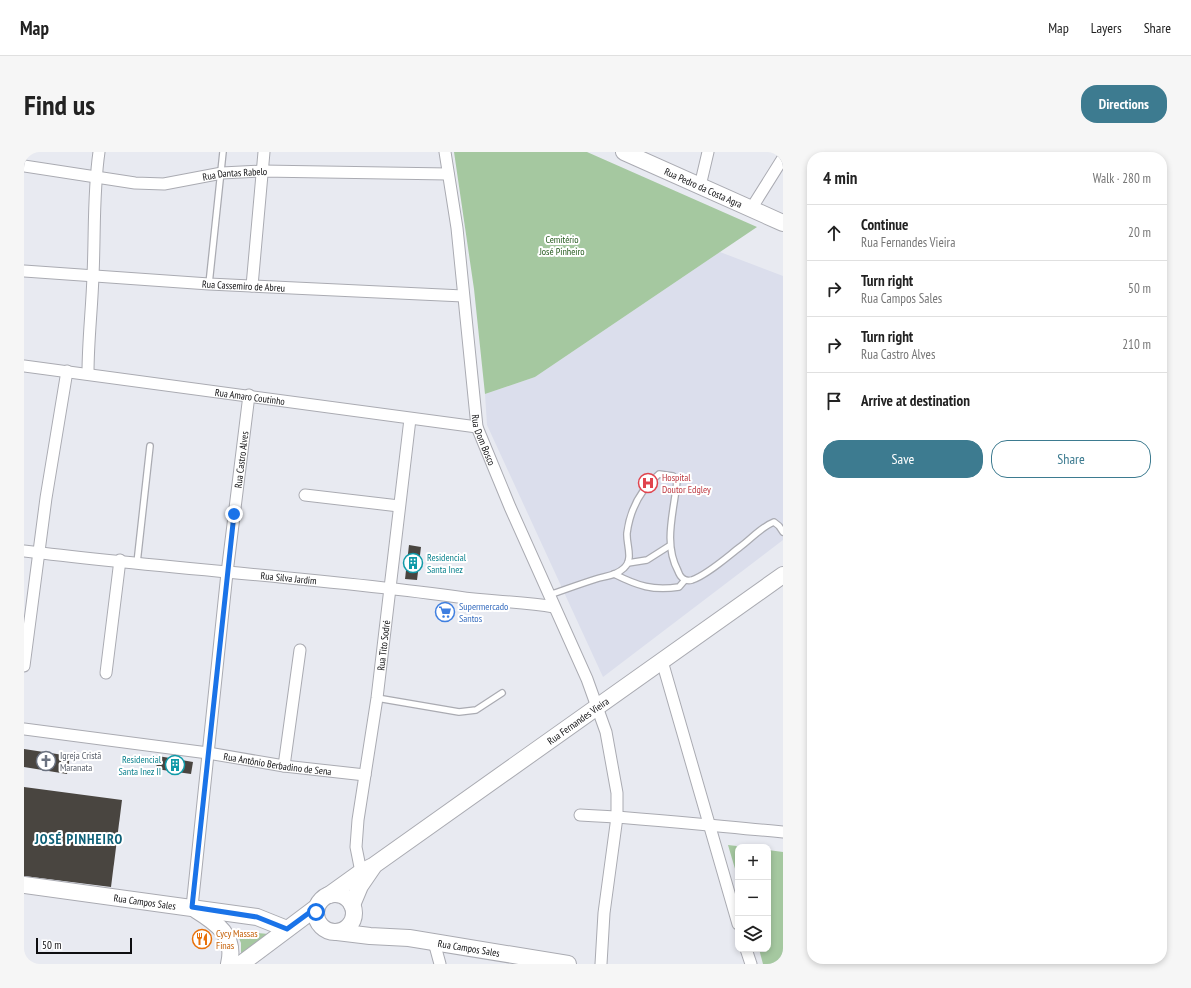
<!DOCTYPE html>
<html lang="en">
<head>
<meta charset="utf-8">
<style>
	body { margin:0; font-family:"PT Sans Narrow",sans-serif; background:#f6f6f6; color:#222 }
	.controls { position:absolute; right:12px; bottom:12px; display:grid; overflow:hidden; border-radius:8px; box-shadow:0 2px 6px #0003 }
	.controls button { width:36px; height:36px; display:grid; place-items:center; padding:0; border:0; border-bottom:1px solid #e0e0e0; background:#fff; color:#222; font:20px sans-serif }
	.scale { position:absolute; left:12px; bottom:10px; width:96px; box-sizing:border-box; padding-left:4px; border:2px solid #0e0e10; border-top:0; font-size:11px; line-height:14px; white-space:nowrap; color:#0e0e10; -webkit-text-stroke:3px #fff; paint-order:stroke }
	.stop { position:absolute; width:12px; height:12px; margin:-9px; border:3px solid #1a73e8; border-radius:50%; background:#fff }
	.stop.end { background:#1a73e8; border-color:#fff; box-shadow:0 1px 4px #0008 }
	.list { margin:0; padding:0; list-style:none }
	h2 { display:flex; justify-content:space-between; align-items:center; height:52px; margin:0; padding:0 16px; font-size:17px }
	h2 small { font-size:13px; font-weight:400; color:#767676 }
	.list li { display:grid; grid-template-columns:26px 1fr auto; gap:12px; align-items:center; box-sizing:border-box; height:56px; padding:0 16px; border-top:1px solid #e0e0e0 }
	.list b { display:block; font-size:15px; white-space:nowrap }
	.list p { margin:0; font-size:13px; white-space:nowrap; color:#767676 }
	.list em { font-size:13px; font-style:normal; color:#767676 }
	.actions { display:flex; gap:8px; padding:12px 16px }
	.actions a { flex:1; padding:9px 0; border:1px solid #3d7b90; border-radius:16px; text-align:center; font-size:14px; color:#3d7b90 }
	.actions .main { background:#3d7b90; color:#fff }
	.icon { flex:none; width:22px; height:22px; fill:none; stroke:currentColor; stroke-width:2; stroke-linecap:round; stroke-linejoin:round }
	.map { position:relative; flex:none; width:759px; height:812px; overflow:hidden; border-radius:16px }
	header { display:flex; align-items:center; gap:24px; box-sizing:border-box; height:56px; padding:0 20px; background:#fff; border-bottom:1px solid #e0e0e0 }
	header strong { font-size:19px }
	nav { display:flex; gap:22px; margin-inline-start:auto; font-size:14px }
	.intro { display:flex; align-items:center; justify-content:space-between; box-sizing:border-box; height:96px; padding:0 24px }
	h1 { margin:0; font-size:28px }
	.button { padding:10px 18px; border-radius:16px; background:#3d7b90; color:#fff; font-size:14px; font-weight:700 }
	main { display:flex; gap:24px; padding:0 24px }
	aside { flex:1; background:#fff; border-radius:16px; box-shadow:0 2px 6px #0003 }
	.map>svg:first-child { display:block }
</style>
</head>
<body>
<header>
<strong>Map</strong>
<nav><a>Map</a><a>Layers</a><a>Share</a></nav>
</header>
<div class="intro"><h1>Find us</h1><a class="button">Directions</a></div>
<main>
<div class="map">
<svg width="759" height="812" viewBox="0 0 759 812">
	<rect width="100%" height="100%" fill="#e8eaf1"/>
	<path fill="#dbdeec" d="M696,100l63,24v264l-180,137 -116,-252 -2,-31 50,-17z"/>
	<g fill="#a5c8a0">
		<path d="M430,0h133l170,75 -222,150 -50,17 -11,-105z"/>
		<path d="M704,693l17,2h-7v32z"/>
		<path d="M744,698l15,2v112h-20l-4,-15h9z"/>
		<path d="M212,779l33,3 -28,21v-12z"/>
	</g>
	<g fill="#494540">
		<path d="M385,393l12,2 -4,33 -12,-1z"/>
		<path d="M0,597l46,7 -3,18 -43,-7z"/>
		<path d="M134,604l35,6 -2,12 -35,-5z"/>
		<path d="M0,635l98,13 -11,87 -87,-11z"/>
	</g>
	<g fill="none" stroke-linecap="round" stroke-linejoin="round">
		<defs>
			<g id="lane">
				<path d="M185,132l14,-132"/>
				<path d="M113,411l13,-117"/>
				<path d="M604,411l19,-3 22,-14"/>
				<path d="M590,422c24,12 39,17 65,13l6,-7"/>
				<path d="M525,443c15,-5 31,-11 47,-16 9,-3 20,-3 28,-11 10,-9 2,-24 3,-35 3,-23 14,-44 32,-59l14,2 4,5c-3,31 -14,62 1,90 2,6 7,11 14,9 15,-5 35,-23 48,-33 11,-8 21,-20 34,-25l5,4 4,6"/>
				<path d="M353,546l82,14 17,-2 26,-17"/>
			</g>
			<g id="street">
				<path id="s1" d="M421,0l12,76 20,199 33,80 77,172 19,53 11,61v24l-13,96 -3,51"/>
				<path id="s2" d="M0,14l111,17 29,1 58,-11 40,-2 186,3"/>
				<path d="M676,34l8,-34"/>
				<path d="M727,57l32,-51"/>
				<path id="s3" d="M0,119l185,13 254,12"/>
				<path d="M228,134l12,-134"/>
				<path id="s4" d="M0,214l453,61"/>
				<path d="M64,221c0,-33 4,-65 5,-98 2,-41 0,-82 6,-123"/>
				<path d="M281,343l94,11"/>
				<path id="s5" d="M0,399c144,18 290,26 434,46 32,5 64,4 96,10"/>
				<path d="M638,509l76,263"/>
				<path d="M0,514l22,-168 21,-127"/>
				<path d="M82,521l14,-113"/>
				<path id="s6" d="M0,577l184,24 76,13 81,9"/>
				<path d="M260,614l16,-116"/>
				<path d="M556,663c68,3 135,11 203,17"/>
				<path id="s7" d="M337,720l-5,-25 2,-27 19,-122 33,-279"/>
				<path id="s8" d="M168,755l35,-334 22,-178"/>
				<path d="M410,790l6,22"/>
				<path d="M722,797l5,15"/>
			</g>
			<g id="secondary">
				<path id="s9" d="M600,0l159,71"/>
				<path id="s10" d="M0,733l233,32 30,12"/>
				<circle cx="311" cy="761" r="19"/>
				<path id="s11" d="M305,743l32,-23 12,-6 410,-291"/>
				<path d="M328,753l8,-19 13,-19"/>
				<path d="M172,758c21,13 40,26 33,54"/>
				<path id="s12" d="M313,780l33,4 39,2 159,26"/>
				<path d="M217,812l76,-57"/>
			</g>
		</defs>
		<use href="#lane" stroke="#aaabb2" stroke-width="8"/>
		<use href="#street" stroke="#aaabb2" stroke-width="13"/>
		<use href="#secondary" stroke="#aaabb2" stroke-width="18"/>
		<use href="#lane" stroke="#fff" stroke-width="5.5"/>
		<use href="#street" stroke="#fff" stroke-width="11"/>
		<use href="#secondary" stroke="#fff" stroke-width="16"/>
	</g>
	<g fill="none" stroke-linecap="round" stroke-linejoin="round">
		<path stroke="#1a73e8" stroke-width="5" d="M210,362l-42,393 65,10 30,12 30,-22 -1,5"/>
	</g>
	<defs>
		<symbol id="hospital-ring" viewBox="-11 -11 22 22"><circle r="9.5" fill="#fff" stroke="#e0444e" stroke-width="1.5"/><path d="M-5-5h3v3.5h4V-5h3V5h-3V1.5h-4V5h-3Z" fill="#e0444e"/></symbol>
		<symbol id="building-ring" viewBox="-11 -11 22 22"><circle r="9.5" fill="#fff" stroke="#0f9aa8" stroke-width="1.5"/><path d="M-4-6H4V6H1V3H-1V6H-4ZM-2.5-4.3h1.7v1.8h-1.7ZM.8-4.3h1.7v1.8H.8ZM-2.5-1h1.7V.8h-1.7ZM.8-1h1.7V.8H.8Z" fill="#0f9aa8"/></symbol>
		<symbol id="supermarket-ring" viewBox="-11 -11 22 22"><circle r="9.5" fill="#fff" stroke="#3f7fe0" stroke-width="1.5"/><path d="M-6-5.5h2.5l.6 2H6L4.5 2H-2.5L-4.4-4H-6ZM-1.5 3.2a1.3 1.3 0 1 0 .1 0ZM3 3.2a1.3 1.3 0 1 0 .1 0Z" fill="#3f7fe0"/></symbol>
		<symbol id="church-ring" viewBox="-11 -11 22 22"><circle r="9.5" fill="#fff" stroke="#6b7280" stroke-width="1.5"/><path d="M-1.2-6h2.4v3.5h3.3v2.4h-3.3V6h-2.4V-.1h-3.3v-2.4h3.3Z" fill="#6b7280"/></symbol>
		<symbol id="restaurant-ring" viewBox="-11 -11 22 22"><circle r="9.5" fill="#fff" stroke="#e8710a" stroke-width="1.5"/><path d="M-5-6h1v4h1v-4h1v4h1v-4h1v5L-1.5 .5V6h-2V.5L-5-1ZM5-6V6H3V1.5H1.5Q1.5-4 5-6Z" fill="#e8710a"/></symbol>
	</defs>
	<g fill-rule="evenodd">
		<use href="#hospital-ring" x="613" y="320" width="22" height="22"/>
		<use href="#building-ring" x="378" y="400" width="22" height="22"/>
		<use href="#supermarket-ring" x="410" y="449" width="22" height="22"/>
		<use href="#church-ring" x="11" y="598" width="22" height="22"/>
		<use href="#building-ring" x="140" y="602" width="22" height="22"/>
		<use href="#restaurant-ring" x="167" y="776" width="22" height="22"/>
	</g>
	<g text-anchor="middle" dominant-baseline="central" stroke-width="4" stroke-linejoin="round" paint-order="stroke">
		<g font-size="10" fill="#0e0e10" stroke="#fff">
			<text stroke="none"><textPath href="#s2" startOffset="213">Rua Dantas Rabelo</textPath></text>
			<text stroke="none"><textPath href="#s9" startOffset="87">Rua Pedro da Costa Agra</textPath></text>
			<text stroke="none"><textPath href="#s3" startOffset="220">Rua Cassemiro de Abreu</textPath></text>
			<text stroke="none"><textPath href="#s4" startOffset="228">Rua Amaro Coutinho</textPath></text>
			<text stroke="none"><textPath href="#s1" startOffset="291">Rua Dom Bosco</textPath></text>
			<text stroke="none"><textPath href="#s8" startOffset="450">Rua Castro Alves</textPath></text>
			<text stroke="none"><textPath href="#s5" startOffset="266">Rua Silva Jardim</textPath></text>
			<text stroke="none"><textPath href="#s7" startOffset="229">Rua Tito Sodré</textPath></text>
			<text stroke="none"><textPath href="#s11" startOffset="304">Rua Fernandes Vieira</textPath></text>
			<text stroke="none"><textPath href="#s6" startOffset="256">Rua Antônio Berbadino de Sena</textPath></text>
			<text stroke="none"><textPath href="#s10" startOffset="122">Rua Campos Sales</textPath></text>
			<text stroke="none"><textPath href="#s12" startOffset="133">Rua Campos Sales</textPath></text>
		</g>
		<g font-size="10" fill="#255a1e" stroke="#fff">
			<text x="538" y="87">Cemitério<tspan x="538" dy="12">José Pinheiro</tspan></text>
		</g>
		<g font-size="10" fill="#be3a42" stroke="#fff" text-anchor="start">
			<text x="638" y="325">Hospital<tspan x="638" dy="12">Doutor Edgley</tspan></text>
		</g>
		<g font-size="10" fill="#0d838f" stroke="#fff" text-anchor="start">
			<text x="403" y="405">Residencial<tspan x="403" dy="12">Santa Inez</tspan></text>
			<text x="137" y="607" text-anchor="end">Residencial<tspan x="137" dy="12">Santa Inez II</tspan></text>
		</g>
		<g font-size="10" fill="#366cbe" stroke="#fff" text-anchor="start">
			<text x="435" y="454">Supermercado<tspan x="435" dy="12">Santos</tspan></text>
		</g>
		<g font-size="10" fill="#5b616d" stroke="#fff" text-anchor="start">
			<text x="36" y="603">Igreja Cristã<tspan x="36" dy="12">Maranata</tspan></text>
		</g>
		<g font-size="10" fill="#c56008" stroke="#fff" text-anchor="start">
			<text x="192" y="781">Cycy Massas<tspan x="192" dy="12">Finas</tspan></text>
		</g>
		<g font-size="14" font-weight="bold" letter-spacing="1" fill="#0c5f76" stroke="#fff">
			<text x="55" y="687">JOSÉ PINHEIRO</text>
		</g>
	</g>
</svg>
<div class="controls">
<button>+</button>
<button>−</button>
<button><svg class="icon" aria-label="layers" viewBox="0 0 24 24"><path d="M12 4l9 5-9 5-9-5zM3 14l9 5 9-5"/></svg></button>
</div>
<div class="scale">50 m</div>
<div class="stop" style="left:292px;top:760px"></div>
<div class="stop end" style="left:210px;top:362px"></div>
</div>
<aside>
<h2>4 min<small>Walk · 280 m</small></h2>
<ul class="list">
<li><svg class="icon" aria-label="ahead" viewBox="0 0 24 24"><path d="M12 20V5M6 11l6-6 6 6"/></svg><div><b>Continue</b><p>Rua Fernandes Vieira</p></div><em>20 m</em></li>
<li><svg class="icon" aria-label="right" viewBox="0 0 24 24"><path d="M7 20v-9h11M14 6l5 5-5 5"/></svg><div><b>Turn right</b><p>Rua Campos Sales</p></div><em>50 m</em></li>
<li><svg class="icon" aria-label="right" viewBox="0 0 24 24"><path d="M7 20v-9h11M14 6l5 5-5 5"/></svg><div><b>Turn right</b><p>Rua Castro Alves</p></div><em>210 m</em></li>
<li><svg class="icon" aria-label="arrive" viewBox="0 0 24 24"><path d="M6 21V4h12l-3 4 3 4H6"/></svg><div><b>Arrive at destination</b></div></li>
</ul>
<div class="actions"><a class="main">Save</a><a>Share</a></div>
</aside>
</main>
</body>
</html>
